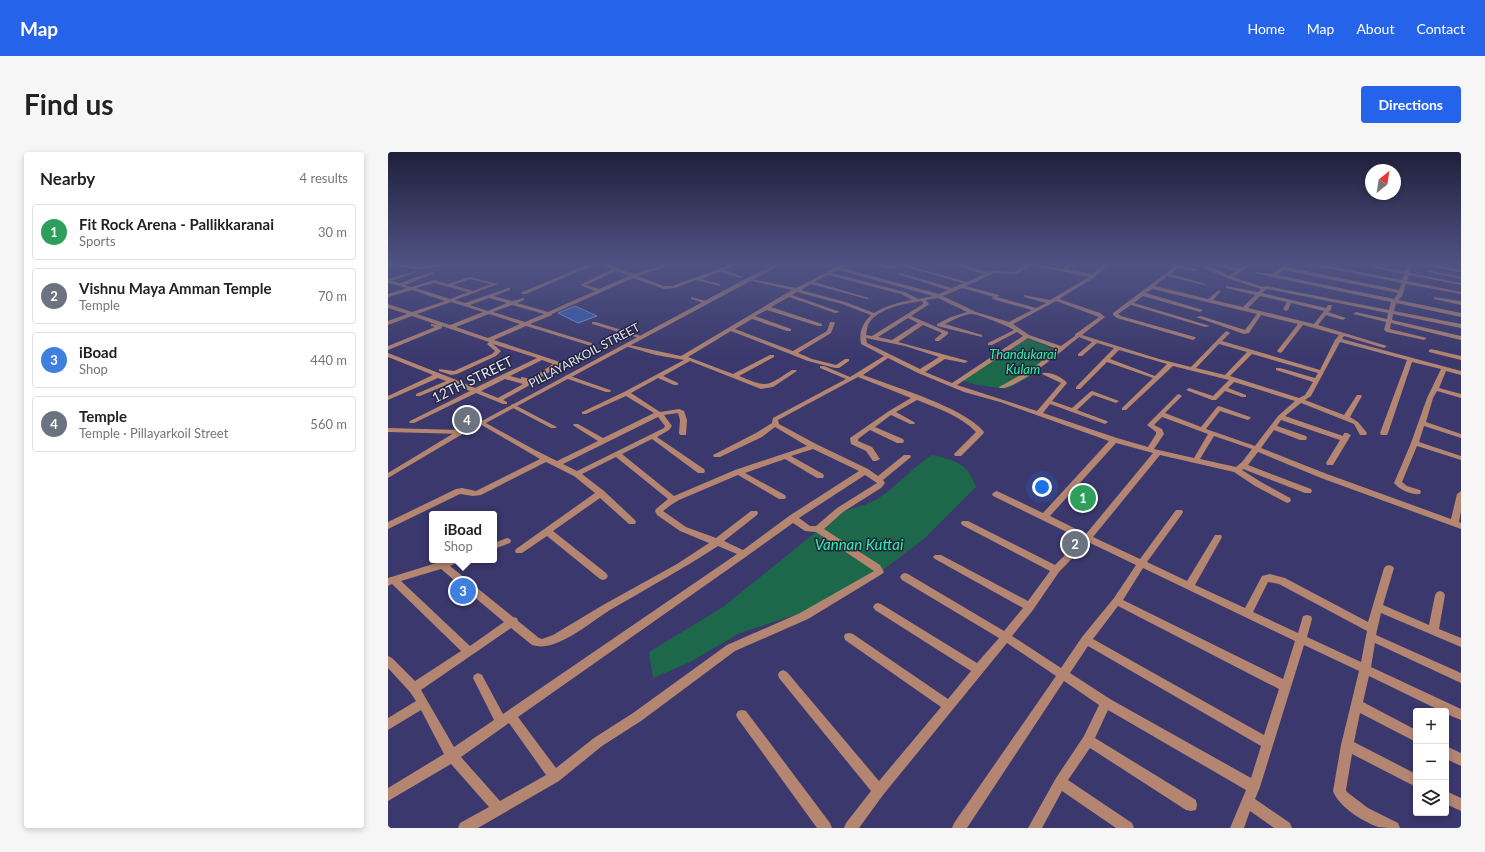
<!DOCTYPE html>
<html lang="en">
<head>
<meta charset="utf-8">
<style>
	body { margin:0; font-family:Lato,sans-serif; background:#f6f6f6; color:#222 }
	.controls { position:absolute; right:12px; bottom:12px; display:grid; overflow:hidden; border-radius:4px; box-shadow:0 2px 6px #0003 }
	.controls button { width:36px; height:36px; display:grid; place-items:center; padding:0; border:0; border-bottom:1px solid #e0e0e0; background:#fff; color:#222; font:20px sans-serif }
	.compass { position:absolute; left:977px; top:12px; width:36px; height:36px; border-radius:50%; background:#fff; box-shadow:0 2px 6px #0003; rotate:30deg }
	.you { position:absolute; left:654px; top:335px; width:14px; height:14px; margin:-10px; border:3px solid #fff; border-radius:50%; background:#1a73e8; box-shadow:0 0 0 6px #1a73e833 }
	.badge { display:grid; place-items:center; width:26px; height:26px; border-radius:50%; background:#2563eb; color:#fff; font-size:13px; font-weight:700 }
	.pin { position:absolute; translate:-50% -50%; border:2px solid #fff; box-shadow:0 1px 4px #0006 }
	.popup { position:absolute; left:41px; top:359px; width:68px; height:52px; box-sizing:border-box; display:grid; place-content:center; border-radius:4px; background:#fff; filter:drop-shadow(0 1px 3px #0005); font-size:13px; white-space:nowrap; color:#767676 }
	.popup b { font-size:15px; color:#222 }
	.popup::after { content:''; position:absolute; left:50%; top:100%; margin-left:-8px; border:8px solid transparent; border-top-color:#fff }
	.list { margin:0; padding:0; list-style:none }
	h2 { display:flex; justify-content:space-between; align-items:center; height:52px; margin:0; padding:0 16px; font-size:17px }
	h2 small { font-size:13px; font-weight:400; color:#767676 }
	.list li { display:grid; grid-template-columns:26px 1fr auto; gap:12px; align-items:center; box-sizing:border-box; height:56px; margin:0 8px 8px; padding:0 8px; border:1px solid #e0e0e0; border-radius:4px }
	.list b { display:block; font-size:15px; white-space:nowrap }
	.list p { margin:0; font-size:13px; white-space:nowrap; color:#767676 }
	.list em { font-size:13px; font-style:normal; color:#767676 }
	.icon { flex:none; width:22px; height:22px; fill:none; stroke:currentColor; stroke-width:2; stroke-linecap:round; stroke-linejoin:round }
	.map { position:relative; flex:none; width:1073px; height:676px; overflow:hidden; border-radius:4px }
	header { display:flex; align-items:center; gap:24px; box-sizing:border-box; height:56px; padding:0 20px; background:#2563eb; color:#fff }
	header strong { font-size:19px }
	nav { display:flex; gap:22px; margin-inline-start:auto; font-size:14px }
	.intro { display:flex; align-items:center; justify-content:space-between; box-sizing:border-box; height:96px; padding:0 24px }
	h1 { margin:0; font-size:28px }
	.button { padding:10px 18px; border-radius:4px; background:#2563eb; color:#fff; font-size:14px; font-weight:700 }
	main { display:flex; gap:24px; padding:0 24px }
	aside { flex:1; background:#fff; border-radius:4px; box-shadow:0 2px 6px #0003 }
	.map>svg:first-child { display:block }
</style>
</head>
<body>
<header>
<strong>Map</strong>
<nav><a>Home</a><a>Map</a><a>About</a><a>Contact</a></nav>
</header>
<div class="intro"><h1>Find us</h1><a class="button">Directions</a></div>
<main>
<aside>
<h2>Nearby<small>4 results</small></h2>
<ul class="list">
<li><span class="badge" style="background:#2e9e5b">1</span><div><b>Fit Rock Arena - Pallikkaranai</b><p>Sports</p></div><em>30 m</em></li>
<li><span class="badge" style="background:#6b7280">2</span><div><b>Vishnu Maya Amman Temple</b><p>Temple</p></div><em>70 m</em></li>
<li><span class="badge" style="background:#3f7fe0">3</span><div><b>iBoad</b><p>Shop</p></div><em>440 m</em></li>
<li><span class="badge" style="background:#6b7280">4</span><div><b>Temple</b><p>Temple · Pillayarkoil Street</p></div><em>560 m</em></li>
</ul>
</aside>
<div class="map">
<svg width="1073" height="676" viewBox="0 0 1073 676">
	<rect width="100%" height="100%" fill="#3a386c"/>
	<g fill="#1d684b">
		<path d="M641,186l26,12 -19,24 -30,15 -29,-4 -14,-4 3,-5z"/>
		<path d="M544,303c24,6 35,7 44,32l-51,51 -51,39 -42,26 -92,30 -52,30 -35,15 -4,-26 74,-45 118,-95c13,-4 27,-7 38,-14 19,-13 34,-31 53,-43z"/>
	</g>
	<path fill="#3660b6" stroke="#819dd4" d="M187,154l22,10 -19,7 -20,-10z"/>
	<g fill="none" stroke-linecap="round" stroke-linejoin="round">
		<g fill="#b48571" fill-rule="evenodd">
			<path d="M0,111l29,4 33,-4h13l-2,1 -44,5 -29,-4z"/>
			<path d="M204,111h12l29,11 38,-11h6l-39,13 26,10h8l63,-23h6l-17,7 19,7 -2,1 -21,-6 -19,7 19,5v2l-24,-6 -21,8 -11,1 -31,-11 -81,36v1l-22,9 62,19v2h-4l-62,-19 -32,14 66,22 2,2 -28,18h-6l1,3 -1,1 -25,14 4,2v2h-4l-27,-11 -62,30h-4l-1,-1 1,-1 60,-30 -19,-8 -31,13h-4v-2l30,-13 -8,-3 -50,22v-4l45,-21 -45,-18v-4l66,26 21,9 62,-30 -44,-14 8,7 -5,5 -39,18 -6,1 -12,-4v-2l15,2 38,-17 3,-3 -8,-7 2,-2 -47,-16v2l-54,22v-4l47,-19 -4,-1v-2l7,1 -26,-9 -24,9v-4l19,-7 -19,-6v-4l24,8 33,-11 -33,-11 -24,7v-3l19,-6 -19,-5v-4l27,-8 2,1 -26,9 9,2 31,-11 4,1 -30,12 6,2 23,-7 14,4 22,-7 28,7 -43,16 10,3 43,-15h2v2l-16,6 18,5 12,-3v2l-7,3 31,9 47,-21 -15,-6 32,-16 -14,-6 -72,31h-4v-2zM228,119l13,5 -30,13 -13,-4zM82,127l21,5 -18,7 -20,-6zM46,131l34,9 -18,7 -34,-11zM101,146l18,5 -19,8 -18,-6zM63,150l32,10 -33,13 -33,-11zM124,153l32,9 -19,8 -32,-10zM101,162l31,10 -32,14 -32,-11zM154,208l11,4 -22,15 -10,-2v2l-11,-3zM117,227l18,5 -25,14 -17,-7z"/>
			<path d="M361,111h9l17,4 -2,1z"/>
			<path d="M457,111h5l-8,5 97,26 9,-4 -51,-16 4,-1 51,15 11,-5 -61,-17 -11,3 -23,-6h7l16,4 11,-3 65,18 17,-8 -37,-11h7l34,9 5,-1 21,1 14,-9 34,6 9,-6h5l-9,6 25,5 13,-11h5l-15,14 -36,22 41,14 5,4 -23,18 77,24 32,8 34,-35 2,-1 3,2 -8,8 98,29 15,-30 4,-5 -36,-10 -21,27 -2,1 -3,-2 21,-27 -37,-9 -12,18 -5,1 -48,-17 5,-1 44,14 12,-16 -105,-25 -6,4 57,17 -3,2 -57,-16 -9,7 76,23 -5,1 -74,-22 -13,9 3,2 74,21 1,1 -3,2 -76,-22 -4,-3v-2l61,-46 -16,-4 19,2 2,-2h5l-3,3 16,4 -2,1 -17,-3 -8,6 36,10 -2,1 -37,-9 -12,10 53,13 11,-9 2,1 -8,9 30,7 12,-12 -29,-7v-2l32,6 3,-3 -34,-11 -21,-9v-2h4l19,8 7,-4 -28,-8h7l25,6 9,-6h5l-21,14 30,10 3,-1 123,24 2,-8 -137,-29 2,-1 17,2 13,-11h4l-4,4 113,23 3,-7 -100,-20h8l92,17 2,-6 -33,-7 2,-1 32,6 3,-9h4l-3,10 52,10v2l-52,-10 -2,6 54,11v2l-55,-10 -4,12 -4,4 63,13v4l-65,-14 -2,8 67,13v4l-68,-14 -1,6 69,16v4l-70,-17 -1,6 37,9 -3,2 -37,-8 -3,-2 2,-8 -33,-8 3,-2 31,7 1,-6 -121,-24 -5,4 64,15 2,-3h4l-1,5 -3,2 18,6 -3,2 -17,-5 -8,10 69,21 -3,2 -40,-12 -2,3 119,32v4l-15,-4 -7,17 22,6v4l-24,-7 -4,7 -7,24 35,12v4l-37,-12 -5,16 42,14v4l-44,-14 -15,36 5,4 13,4 1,2 -1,2c-9,1 -20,-4 -26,-11l17,-40 16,-45 14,-29 -29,-7 -24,71 -1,2h-6l-1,-2 27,-73 -67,-18 -29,54 -6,4 39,15 13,-20h4l1,1 -12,21 8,5 9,11 -1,2h-6l-6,-11 -53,-21 -16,13 58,20 1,-3h3l4,2 -18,30h-6l-1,-2 14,-23 -59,-20 -4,6 29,10 1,2 -1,2h-6l-26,-10 -13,18 66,26 124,45 6,-25 4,-3v20l-2,11 2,1v6l-140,-51 -63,-26 -10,13 63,24 1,2 -1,2h-6l-62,-24 -1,1 19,12 29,16 1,2 -1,2 -3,1 -32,-17 -21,-14 -74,-17 -67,82 47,22 36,-49h6l1,2 -1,2 -35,48 40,19 28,-46h6l1,2 -27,48 50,23 17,-32 8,-2 15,4 83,44 16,-54 2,-2 3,-1 3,1 2,2 -11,37 46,20 6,-30 2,-3 3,-1 3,1 2,3 -6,34 22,9v9l-80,-34 -5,22 85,38v10l-86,-40 -4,24 90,42v11l-15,-6v-3h-5l-72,-35 -6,26 53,28v12l-56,-29 -6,29 62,32v13l-64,-33 -6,36 1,2 21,16 30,15 2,5c-7,0 -16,0 -22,-1 -16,-6 -39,-20 -45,-36l8,-46 18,-74 -55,-26 -44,142 -5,12 35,24 2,5h-18l-24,-17 -6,17h-14l16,-38 -138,-80 -13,28 101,62 1,5 -1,5 -5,1 -5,-1 -96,-62 -22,32 64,43 2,5h-18l-54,-37 -20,37h-14l28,-50 28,-42 15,-31 -35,-24 -97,147h-15l2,-5 102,-147 -49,-33 -124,152 -24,33h-15l2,-5 25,-32 -92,-113 -1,-3 1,-3 4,-2 4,2 92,109 62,-74 -96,-67 -1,-3 1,-3 4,-1 4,1 95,65 23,-28 -96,-61 -2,-3 2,-3 3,-1 3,1 96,59 22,-25 -97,-58 -2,-3 2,-3 3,-1 3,1 96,57 19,-23 -88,-49 -2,-2 2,-2h6l87,46 22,-30 -88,-46 -1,-2 1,-2h6l87,44 26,-26 -88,-43 -1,-2 4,-3 3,1 44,21 66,-72 -109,-39 -36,-10 -46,-19 -30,-15 -25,17c31,12 101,32 121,57l-1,2 -22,22h-6l-1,-2 22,-22c-15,-16 -39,-24 -59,-32l-21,12 18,10 1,1 -1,1h-4l-19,-9 -16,12 28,12 1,2 -1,2h-6l-27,-13 -12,9v2l14,6 8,12 -4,2h-3l-7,-10 -15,-7 -1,-6 39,-27 22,-13 -53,-21 -80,43 1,4 37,20 52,25 10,7 26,-21h6l1,2 -28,23 2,3 -4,5 -38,24 -19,17 56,36 4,7 -2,2 -74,45 -73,32 -94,70 -39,25 -43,35 -81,47h-20l2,-5 29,-16 -38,-43 -63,37v-13l56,-34 -23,-44 -33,20v-12l28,-17 -6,-9 -22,-24v-12l4,2 23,23 46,-30 -69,-67 -4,2v-8l58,-18h15l-2,2 -9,4 63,51 4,1 1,3 21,17 3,1 11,-4 50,-30 74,-41 32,-21 -29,-12 -23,-16 -2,-4 1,-2 12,-10 -52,-42 -34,17 22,17 31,29 1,2 -1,2h-6l-29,-26 -47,33 53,42 2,3 -2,3 -3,1 -3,-1 -53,-43 -25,17h-6l-1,-2 1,-2 79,-56 -21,-17 -28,-14 -65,33 -8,1 -13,-2 -72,35v-7l68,-33 6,-1 14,3 64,-32 -60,-35 -1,-1 1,-1h4l51,28 22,11 41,-20 -24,-15 -1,-1 1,-1h4l25,14 51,-25 -28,-17 -40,18h-4v-2l42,-20 60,-32 -28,-5 -31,-9v-2l56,12 111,-66 -45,-10v-2l49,10zM643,113l58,12 -39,23 -26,-5v2l22,6 -10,5 -39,-11 2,-1v-1l-33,-9 28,-13 23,1zM450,118l95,26 -15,3 -13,-7 -73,-19zM895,118l115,23 -4,6 -117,-24zM440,123l73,19 11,6c-14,2 -26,6 -38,13l-29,-11 -44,-12 10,-6 56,15 2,-1 -55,-16zM574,136l32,9 -2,1v1l40,11 -23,12 -33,-10 -33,-16zM409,140l45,12 29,11c-9,9 -12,17 -10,29l23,12 -34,21 -26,-11h-4v2l26,11 -73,39 -1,5 -16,10 -43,22 1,2h6l42,-20 13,-10 32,19 -72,24 -61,26 -52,-42 30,-15 46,34h6l1,-2 -1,-2 -47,-32 12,-7 3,-4 -8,-11 14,-2 2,7 -1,13 1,2h6l1,-15 -3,-9 -5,-2 -19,3 -29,-19 27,-15 16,7h4v-2l-15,-7 27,-15 71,28 12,-2 24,-16 -1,-1h-4c-27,17 -23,18 -53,6l35,-19v-2h-4l-37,19 -45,-17 43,-26 77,30 27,7h4l10,-7v-2h-4l-9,6 -24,-6 -14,-6 33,-20 4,-10 -1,-1h-4l-3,9 -34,20 -58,-22 17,-10 35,12h4v-2l-36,-13 12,-6 51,16h4v-2l-51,-17 18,-10 46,16 5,-1 -48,-17zM872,144l27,6 -4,7 3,2 2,-1 3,-7 33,8 -10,13 -66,-16zM550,146l29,14 -16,5 -14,7v2l45,11v-2l-37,-11c6,-3 19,-10 27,-10 6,0 36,12 42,16l-26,13v2h4l25,-13 6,4 -71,47 -27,-11 20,-13 20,4 3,-2 -70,-19 25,-17 19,8 -7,6v2h4l9,-7v-2l-37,-16 17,-11 1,-1 -3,-4zM534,149l1,3 -3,2 -48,30 -6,-1c1,-4 1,-9 3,-12 11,-16 35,-19 53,-22zM668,149l43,16 -22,16 -2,1v2l-14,10 -32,-11 -16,-11zM520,166l10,5 -26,17 -14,-3zM691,185l13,5 -14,12v2h4l15,-13 17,5 -38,39v2h4l27,-27 46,16 -31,30v2h4l47,-44 56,14 -16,16 -24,-8 -3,2 26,10h4l9,-9 17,6h4v-2l-18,-7 6,-6 61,19 -17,15 -23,30 -49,-17 14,-18 28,9 3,-2 -1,-1 -31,-11 -2,1 -16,20 -36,-14 17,-17 -3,-2 -2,1 -30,30 9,7v2l-8,13 -31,-9 -74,-25 7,-9 55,20 3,-2 -1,-1 -30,-11 16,-15 23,8 3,-2 -27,-10 -2,1 -18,16 -20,-7 15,-18c-5,-6 -16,-11 -24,-10l-1,1 19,9 -24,28 -80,-26 71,-47 29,11 -24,19 -34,19 1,1c17,2 64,-39 79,-51zM478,186l39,8 34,11 -19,12 -53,-26zM831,192l28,8 -22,23 -29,-7zM731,198l48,14 -12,12 -45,-17zM864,202l66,19 -3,5 -35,-10h-4v2l37,12 -8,13 -6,3 -69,-22zM270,265l7,9 -1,2 -87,43 -14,-7zM774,265l46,17 -14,24 -40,-9 10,-15 -2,-5 -8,-4zM826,284l38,13 -10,13 -6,5 -36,-8zM728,291l37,10 -67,81 -36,-18zM425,297l46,22 -70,45 -46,34 -19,-9 33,-26 1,-2 -1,-2h-6l-35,27 -30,-11 -23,-16 8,-6 8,-5 59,-25 41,24h6l1,-2 -1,-2 -40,-22 40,-14 32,19h6l1,-2 -1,-2 -32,-18zM477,323l12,8 -40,25 -21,18h-6l-11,-8zM405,371l12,8 11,1 58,39 -74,42 -73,32 -94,68 -39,25 -38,30 -38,-51 229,-161zM700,390l48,23 -22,33 -32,39 -21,31 -49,-32 21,-26 26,-38zM330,394l19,8 -234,160 -21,-39 -4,-2 -4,2 -1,3 21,42 -40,27 -33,-57 90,-62 21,17c9,3 18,1 27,-3 17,-7 35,-22 51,-32 36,-21 73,-41 108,-64zM755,416l152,73 -12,38 -160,-79zM53,417l63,53 -34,24 -69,-65zM880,430l11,2 88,47 -6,31 -54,-25 5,-18 -1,-3 -4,-1 -4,1 -5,17 -45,-21zM730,454l161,83 -15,46 -171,-96zM700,494l173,100 -10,32 -141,-79 -40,-26zM121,571l37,52 -46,26 -39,-44z"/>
			<path d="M1042,112l31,6v2l-31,-6z"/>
			<path d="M1040,118l33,7v2l-33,-7z"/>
			<path d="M303,145l19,5 -3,2 -16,-5z"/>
			<path d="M1046,145l27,4v4l-27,-6z"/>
			<path d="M204,170h4l48,15 -5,1 -47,-14z"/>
			<path d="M1043,197l30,7v4l-32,-8v-2z"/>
			<path d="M179,223l43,15 1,1 -1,1h-4l-41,-14v-2z"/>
			<path d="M125,252l42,22 2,1 -2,1h-4l-40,-21v-2z"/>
			<path d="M71,278h3l4,2 -78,46v-5z"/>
			<path d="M119,386l3,1 1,2 -1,2 -16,6v-6z"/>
			<path d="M354,558l4,1 84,112 2,5h-15l-79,-109 -2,-4 2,-4z"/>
			<path d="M1058,594l15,7v13l-15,-7z"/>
			<path d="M1058,639l15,7v13l-15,-7z"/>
		</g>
		<path fill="#b48571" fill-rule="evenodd" d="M391,111h5l-300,161 -22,10 -74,-2v-4l73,2 19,-8 267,-144z"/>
	</g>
	<linearGradient id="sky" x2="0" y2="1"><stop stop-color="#201f3b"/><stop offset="0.54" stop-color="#4f5383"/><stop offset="1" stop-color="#4f5383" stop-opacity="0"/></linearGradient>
	<rect width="1073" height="206" fill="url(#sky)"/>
	<g text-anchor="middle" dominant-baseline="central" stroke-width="3" stroke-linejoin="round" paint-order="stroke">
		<g font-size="12" fill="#e2e3fd" stroke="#24243b">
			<text transform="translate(196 203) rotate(-28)">PILLAYARKOIL STREET</text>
		</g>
		<g font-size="13" font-style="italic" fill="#2df1ad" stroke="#24243b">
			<text x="635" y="202">Thandukarai<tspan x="635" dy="15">Kulam</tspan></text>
		</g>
		<g font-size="14" fill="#e2e3fd" stroke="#24243b">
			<text transform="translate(84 227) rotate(-26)">12TH STREET</text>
		</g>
		<g font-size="15" font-style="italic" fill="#2df1ad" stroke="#24243b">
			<text x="471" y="392">Vannan Kuttai</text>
		</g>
	</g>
</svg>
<div class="controls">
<button>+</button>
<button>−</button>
<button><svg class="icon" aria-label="layers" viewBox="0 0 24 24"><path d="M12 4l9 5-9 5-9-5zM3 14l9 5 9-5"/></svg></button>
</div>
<svg class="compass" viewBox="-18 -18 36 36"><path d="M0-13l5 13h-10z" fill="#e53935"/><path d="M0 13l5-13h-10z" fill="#767676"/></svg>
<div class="you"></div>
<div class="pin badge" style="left:695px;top:346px;background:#2e9e5b">1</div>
<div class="pin badge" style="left:687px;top:392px;background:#6b7280">2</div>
<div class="pin badge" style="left:75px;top:439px;background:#3f7fe0">3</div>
<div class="popup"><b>iBoad</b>Shop</div>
<div class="pin badge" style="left:79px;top:268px;background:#6b7280">4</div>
</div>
</main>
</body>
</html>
